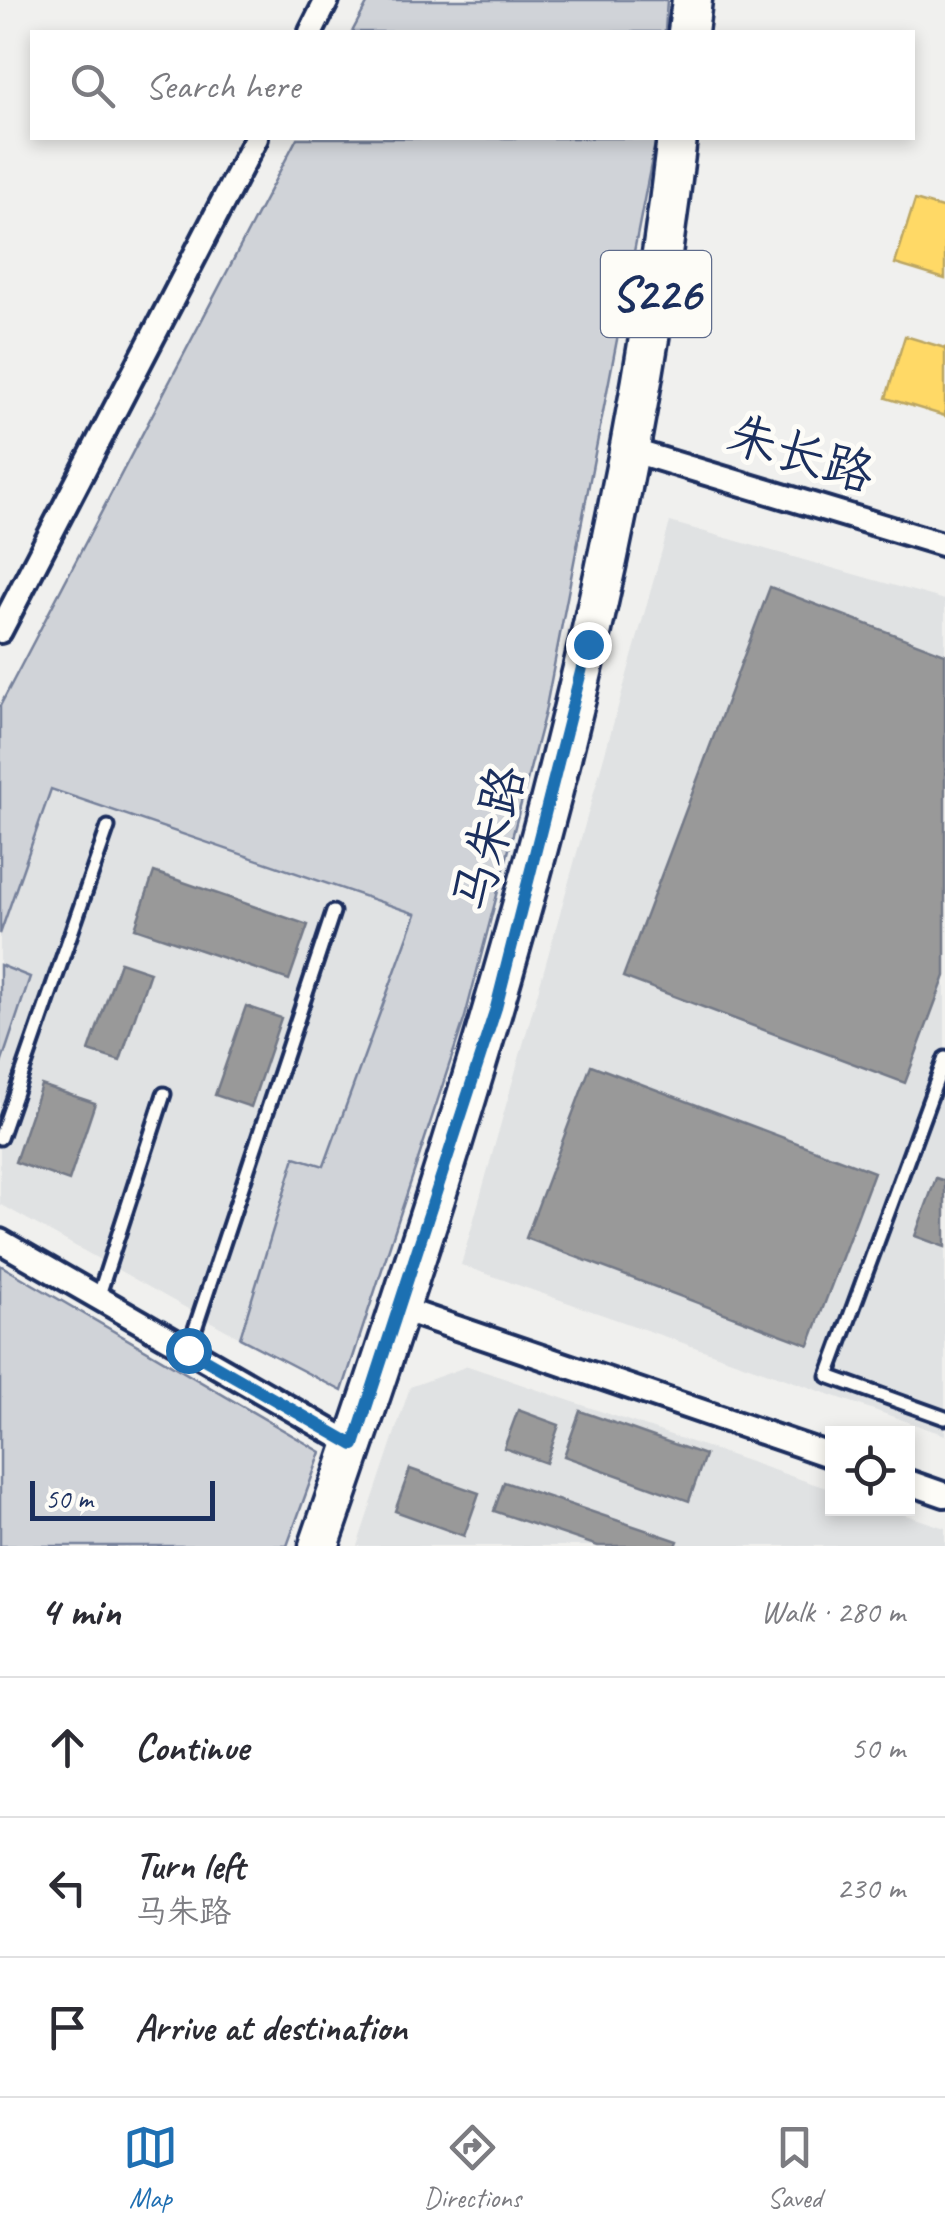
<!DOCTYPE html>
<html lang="en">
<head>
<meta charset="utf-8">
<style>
	body { margin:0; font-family:Caveat,"LXGW WenKai TC",sans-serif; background:#f7f7f7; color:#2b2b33 }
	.controls { position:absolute; right:30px; bottom:30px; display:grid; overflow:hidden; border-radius:0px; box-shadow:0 5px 15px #0003 }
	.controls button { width:90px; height:90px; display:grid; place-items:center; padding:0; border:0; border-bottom:2px solid #e1e1e2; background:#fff; color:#2b2b33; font:50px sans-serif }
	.scale { position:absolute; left:30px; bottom:25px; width:185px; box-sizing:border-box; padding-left:10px; border:5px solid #1b2f5e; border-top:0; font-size:28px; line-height:35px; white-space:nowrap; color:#1b2f5e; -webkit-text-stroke:8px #fdfcf7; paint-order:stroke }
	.stop { position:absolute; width:30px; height:30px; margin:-22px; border:8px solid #1f6fb2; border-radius:50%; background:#fff }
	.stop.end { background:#1f6fb2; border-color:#fff; box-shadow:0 2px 10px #0008 }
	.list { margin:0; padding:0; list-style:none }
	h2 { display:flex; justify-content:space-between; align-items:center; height:130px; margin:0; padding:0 40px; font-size:42px }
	h2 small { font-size:32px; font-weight:400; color:#7c7c81 }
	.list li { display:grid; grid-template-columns:65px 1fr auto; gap:30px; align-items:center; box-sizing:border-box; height:140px; padding:0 40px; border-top:2px solid #e1e1e2 }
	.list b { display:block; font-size:38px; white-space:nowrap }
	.list p { margin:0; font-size:32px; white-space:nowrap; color:#7c7c81 }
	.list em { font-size:32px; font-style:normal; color:#7c7c81 }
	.icon { flex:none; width:55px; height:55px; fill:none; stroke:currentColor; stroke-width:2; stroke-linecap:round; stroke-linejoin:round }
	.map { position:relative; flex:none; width:945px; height:1546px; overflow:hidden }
	.search { position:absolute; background:#fff; box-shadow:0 5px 15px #0003; left:30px; right:30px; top:30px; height:110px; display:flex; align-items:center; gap:25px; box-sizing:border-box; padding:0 35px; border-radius:0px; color:#7c7c81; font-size:38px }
	.sheet { height:550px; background:#fff }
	nav { display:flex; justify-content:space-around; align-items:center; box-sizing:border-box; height:140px; border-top:2px solid #e1e1e2; background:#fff; font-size:28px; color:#7c7c81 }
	nav a { display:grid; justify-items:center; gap:5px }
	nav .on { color:#1f6fb2 }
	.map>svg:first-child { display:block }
</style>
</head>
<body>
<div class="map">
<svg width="945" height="1546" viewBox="0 0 945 1546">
	<rect width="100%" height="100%" fill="#f0f0ee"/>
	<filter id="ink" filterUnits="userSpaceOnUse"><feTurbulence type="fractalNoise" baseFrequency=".01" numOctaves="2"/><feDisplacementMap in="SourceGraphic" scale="20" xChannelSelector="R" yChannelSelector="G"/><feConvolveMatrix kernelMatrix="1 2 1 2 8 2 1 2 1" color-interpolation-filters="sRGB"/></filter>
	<g filter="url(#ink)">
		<g fill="#e0e2e3">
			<path d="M670,522l275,78v835l-484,-170z"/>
			<path d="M51,788l365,126 -92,253 -29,-10 -55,181 -240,-134v-137l30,-89 -30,-13v-31z"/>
			<path d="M468,1366l364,124v18l56,1 57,19v18h-588l53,-159z"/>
		</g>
		<g fill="#d0d3d8" stroke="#76819b" stroke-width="2.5">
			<path d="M369,0h298l-2,32h-313z"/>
			<path d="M297,138h359l-111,574 -80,305 -123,374 -102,-53 55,-181 29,9 92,-252 -365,-125 -51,145v-228z"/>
			<path d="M0,965l30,12 -30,90z"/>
			<path d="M0,1265l321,187 -34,94h-287z"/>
		</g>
		<g fill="#ffd966" stroke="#bba664" stroke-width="2.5">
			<path d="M915,200l30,9v70l-50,-15z"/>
			<path d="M905,336l40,12v68l-59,-18z"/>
		</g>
		<g fill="#999" stroke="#737987" stroke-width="2.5">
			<path d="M770,587l175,67v322l-40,107 -282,-106z"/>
			<path d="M154,872l154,53 -19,55 -154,-52z"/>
			<path d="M120,962l30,10 -30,89 -31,-10z"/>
			<path d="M246,1006l35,12 -30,89 -36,-12z"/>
			<path d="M591,1065l283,107 -65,173 -283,-107z"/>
			<path d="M41,1085l54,18 -26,78 -54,-19z"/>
			<path d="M936,1178l9,3v66l-30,-11z"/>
			<path d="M518,1410l41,15 -13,38 -42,-15z"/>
			<path d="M580,1411l125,44 -16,46 -125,-45z"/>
			<path d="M410,1469l69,24 -15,43 -69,-25z"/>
			<path d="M504,1482l174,59 -2,5h-78l-104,-35z"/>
		</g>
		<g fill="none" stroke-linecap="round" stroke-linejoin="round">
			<defs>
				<g id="lane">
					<path d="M945,1058l-117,318 117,42"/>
					<path d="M0,1138l108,-311"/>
					<path d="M98,1298l66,-204"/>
					<path d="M188,1350l145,-438"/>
				</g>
				<g id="street">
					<path d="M311,32l16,-32"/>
					<path d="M630,450l315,95"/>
					<path d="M0,631l256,-493"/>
					<path d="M0,1241l354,204"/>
					<path d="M401,1309l431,147"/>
					<path d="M908,1482l37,13"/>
				</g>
				<g id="primary">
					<path d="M688,32l4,-32"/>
					<path d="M319,1546c159,-459 303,-924 358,-1408"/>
				</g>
			</defs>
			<use href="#lane" stroke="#1b2f5e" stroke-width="19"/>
			<use href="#street" stroke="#1b2f5e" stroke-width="30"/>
			<use href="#primary" stroke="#1b2f5e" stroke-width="45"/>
			<use href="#lane" stroke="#fdfcf7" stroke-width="11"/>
			<use href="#street" stroke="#fdfcf7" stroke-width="22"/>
			<use href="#primary" stroke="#fdfcf7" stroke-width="38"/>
		</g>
	</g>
	<g fill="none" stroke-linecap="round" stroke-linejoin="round" filter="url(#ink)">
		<path stroke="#1f6fb2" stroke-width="12" d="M188,1350l166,95 142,-437 92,-364"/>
	</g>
	<g text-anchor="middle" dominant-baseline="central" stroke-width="10" stroke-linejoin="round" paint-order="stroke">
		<rect fill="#fdfcf7" stroke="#5f6c8c" stroke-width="2.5" x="601" y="251" width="110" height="86" rx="8"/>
		<g font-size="48" font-weight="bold" fill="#1b2f5e">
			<text x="656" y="294">S226</text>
		</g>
		<g font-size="50" fill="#1b2f5e" stroke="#fdfcf7">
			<text transform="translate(801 454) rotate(17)">朱长路</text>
			<text transform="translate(489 839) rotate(-75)">马朱路</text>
		</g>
	</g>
</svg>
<div class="controls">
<button><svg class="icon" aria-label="locate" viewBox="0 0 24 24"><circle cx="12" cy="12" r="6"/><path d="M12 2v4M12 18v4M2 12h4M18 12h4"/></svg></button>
</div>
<div class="scale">50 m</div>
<div class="stop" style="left:188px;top:1350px"></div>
<div class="stop end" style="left:588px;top:644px"></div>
<div class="search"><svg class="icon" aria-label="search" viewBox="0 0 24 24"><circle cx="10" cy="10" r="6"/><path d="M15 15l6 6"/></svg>Search here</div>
</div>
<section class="sheet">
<h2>4 min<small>Walk · 280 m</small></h2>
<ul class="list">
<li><svg class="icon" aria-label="ahead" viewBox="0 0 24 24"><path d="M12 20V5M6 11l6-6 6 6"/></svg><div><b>Continue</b></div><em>50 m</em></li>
<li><svg class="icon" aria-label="left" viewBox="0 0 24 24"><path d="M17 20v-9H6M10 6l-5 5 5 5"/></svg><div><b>Turn left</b><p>马朱路</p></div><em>230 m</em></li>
<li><svg class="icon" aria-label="arrive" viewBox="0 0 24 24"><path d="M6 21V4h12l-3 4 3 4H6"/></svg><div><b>Arrive at destination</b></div></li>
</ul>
</section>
<nav>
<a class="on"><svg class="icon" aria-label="map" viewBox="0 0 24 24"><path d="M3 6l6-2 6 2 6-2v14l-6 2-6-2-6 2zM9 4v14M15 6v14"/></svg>Map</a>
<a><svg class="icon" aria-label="directions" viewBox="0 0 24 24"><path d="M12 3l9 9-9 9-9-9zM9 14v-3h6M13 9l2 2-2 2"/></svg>Directions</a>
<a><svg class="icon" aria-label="saved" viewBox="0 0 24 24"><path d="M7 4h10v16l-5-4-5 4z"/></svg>Saved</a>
</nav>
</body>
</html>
